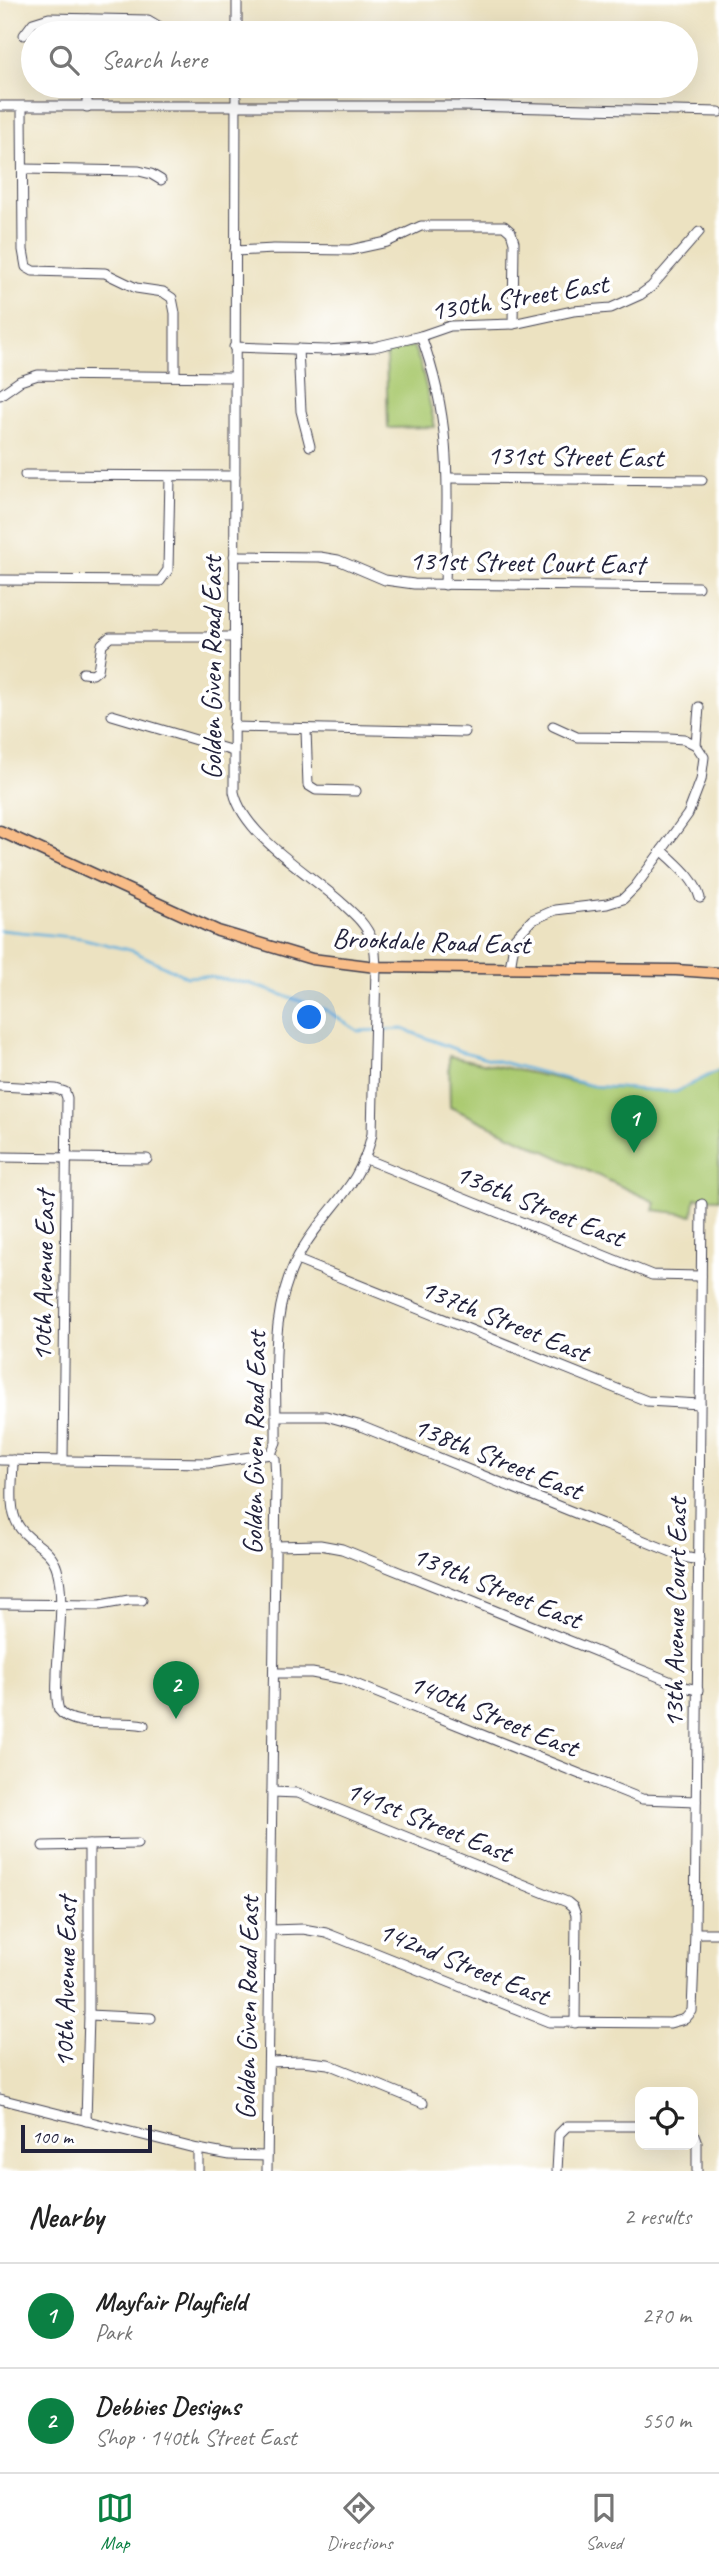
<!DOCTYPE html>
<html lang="en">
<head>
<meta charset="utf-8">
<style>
	body { margin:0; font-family:Caveat,sans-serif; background:#f6f6f6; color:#222 }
	.controls { position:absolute; right:21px; bottom:21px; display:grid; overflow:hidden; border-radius:14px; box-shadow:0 7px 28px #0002 }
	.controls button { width:63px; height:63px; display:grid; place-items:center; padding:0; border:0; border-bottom:2px solid #e0e0e0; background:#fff; color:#222; font:35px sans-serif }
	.scale { position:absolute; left:21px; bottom:18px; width:131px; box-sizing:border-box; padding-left:7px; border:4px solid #22223b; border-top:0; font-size:19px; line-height:24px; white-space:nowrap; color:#22223b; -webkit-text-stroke:5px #fff; paint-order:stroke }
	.you { position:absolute; left:310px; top:1018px; width:24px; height:24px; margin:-18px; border:5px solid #fff; border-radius:50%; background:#1a73e8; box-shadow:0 0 0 10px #1a73e833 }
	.badge { display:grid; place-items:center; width:46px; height:46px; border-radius:50%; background:#0b8043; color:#fff; font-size:23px; font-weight:700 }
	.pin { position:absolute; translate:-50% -58px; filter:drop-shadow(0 2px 4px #0008) }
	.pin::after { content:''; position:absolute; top:37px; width:24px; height:21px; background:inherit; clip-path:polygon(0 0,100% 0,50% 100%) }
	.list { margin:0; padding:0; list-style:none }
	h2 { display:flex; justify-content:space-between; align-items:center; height:91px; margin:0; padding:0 28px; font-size:30px }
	h2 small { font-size:23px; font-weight:400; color:#767676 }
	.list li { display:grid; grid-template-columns:46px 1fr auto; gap:21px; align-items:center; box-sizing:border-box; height:105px; padding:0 28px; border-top:2px solid #e0e0e0 }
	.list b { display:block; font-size:26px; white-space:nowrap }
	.list p { margin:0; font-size:23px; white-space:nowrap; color:#767676 }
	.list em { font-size:23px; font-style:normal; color:#767676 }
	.icon { flex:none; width:38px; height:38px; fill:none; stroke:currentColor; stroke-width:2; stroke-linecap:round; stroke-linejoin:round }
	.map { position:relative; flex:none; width:719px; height:2171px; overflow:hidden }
	.search { position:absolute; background:#fff; box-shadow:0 7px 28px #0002; left:21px; right:21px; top:21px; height:77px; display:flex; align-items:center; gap:18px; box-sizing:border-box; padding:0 24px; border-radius:38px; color:#767676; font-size:26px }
	.sheet { height:301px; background:#fff }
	nav { display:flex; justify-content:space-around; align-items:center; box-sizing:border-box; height:98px; border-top:2px solid #e0e0e0; background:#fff; font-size:19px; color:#767676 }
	nav a { display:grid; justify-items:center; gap:4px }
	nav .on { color:#0b8043 }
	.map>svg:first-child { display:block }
</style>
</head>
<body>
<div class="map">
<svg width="719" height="2171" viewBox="0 0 719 2171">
	<rect width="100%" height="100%" fill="#fff"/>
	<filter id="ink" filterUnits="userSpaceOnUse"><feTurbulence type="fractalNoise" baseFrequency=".0143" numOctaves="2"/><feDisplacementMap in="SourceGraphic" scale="14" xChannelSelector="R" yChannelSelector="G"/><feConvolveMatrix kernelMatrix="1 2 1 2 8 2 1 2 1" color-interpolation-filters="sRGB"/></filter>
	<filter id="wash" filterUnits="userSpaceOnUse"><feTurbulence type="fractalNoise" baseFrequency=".00686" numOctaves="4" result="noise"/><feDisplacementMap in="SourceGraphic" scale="28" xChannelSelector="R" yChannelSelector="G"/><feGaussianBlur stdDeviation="1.57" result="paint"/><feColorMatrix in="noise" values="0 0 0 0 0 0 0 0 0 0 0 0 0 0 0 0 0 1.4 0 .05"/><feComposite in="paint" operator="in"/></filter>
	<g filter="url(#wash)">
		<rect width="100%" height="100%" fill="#ece2c1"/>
		<g fill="#abca71" stroke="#667656" stroke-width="2">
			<path d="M413,346l8,19 14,62 -47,1 -2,-76z"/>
			<path d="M449,1056l144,30 83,6 43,-22v129l-24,-1 -2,17 -40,-5 2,-8 -205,-95z"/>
		</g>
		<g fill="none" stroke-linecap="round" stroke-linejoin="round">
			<path stroke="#63b1dd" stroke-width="2.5" d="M0,930l81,8 52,13 54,26 15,-1 46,7 78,27 32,21 45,-2 57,22 133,35 83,6 43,-22"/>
		</g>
	</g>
	<g filter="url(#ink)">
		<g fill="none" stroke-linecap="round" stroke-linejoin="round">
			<defs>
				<g id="minor">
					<path d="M87,33l1,-14"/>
					<path d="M237,33v-33"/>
					<path d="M24,35l9,-12 16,-5 99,2 17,10"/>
					<path d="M236,86l-2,706c10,44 75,81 108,111 12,11 24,21 30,37 4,8 3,18 4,27l-4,167c-12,54 -43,71 -69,114 -36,57 -26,130 -27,194l-5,12"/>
					<path d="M0,106h462l257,6"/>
					<path d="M22,107l1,143 3,17 7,4 72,2 31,15 27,4 9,6 3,15v62"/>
					<path d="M87,107v-21"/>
					<path d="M23,169l116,2 12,3 10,6"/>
					<path d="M235,251l39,-2 76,1 37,-8 34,-16h83l7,6 3,10 -1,82"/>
					<path d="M421,336c33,88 26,158 24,249"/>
					<path d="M234,347l92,3 48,-3 47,-11 29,-10 63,-2 60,-13 38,-3 29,-13 11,-8 48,-55"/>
					<path d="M298,349l3,62 9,35"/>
					<path d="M0,395l20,-14 18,-6 196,2"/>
					<path d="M25,475l210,1"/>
					<path d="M448,478l254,2"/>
					<path d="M234,556l86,1 18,3 47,20 29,4 284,3"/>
					<path d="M0,580l160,1 8,-11 2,-93"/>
					<path d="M83,673l10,1 5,-4 4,-26 8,-7h124"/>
					<path d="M112,715l121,36"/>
					<path d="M553,726l24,11 92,1 15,1 12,6"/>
					<path d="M233,727l232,5"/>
					<path d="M306,730l2,55 8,5 40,1"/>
					<path d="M662,850c15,15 32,27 38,48"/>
					<path d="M510,968l5,-30 17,-18 23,-10 52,-6 16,-5 12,-12 27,-37 26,-36 13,-34 3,-23 -8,-12 3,-38"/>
					<path d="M0,1086l56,3 9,3 2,6 -4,362"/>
					<path d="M0,1157l147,2"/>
					<path d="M366,1159l286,116 49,1"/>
					<path d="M297,1260l350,141 53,3"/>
					<path d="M277,1416h49l32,9 326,132 15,3"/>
					<path d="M0,1460l208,3 63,-9"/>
					<path d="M13,1460c0,19 -5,48 5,65 10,18 33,22 39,44 8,29 1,73 0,104 0,12 -2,26 2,37 14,20 62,9 85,15"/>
					<path d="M275,1546l45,-1 22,4 342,138 14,3"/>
					<path d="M0,1604l100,1 29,-5h13"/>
					<path d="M274,1673h38l31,6 299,120 54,2"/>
					<path d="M272,1792l26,1 269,109 6,5 3,8 -1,108"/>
					<path d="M43,1846l94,-2"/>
					<path d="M270,1930l33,-1 23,4 223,89 121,1 15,-4 7,-8 3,-78 7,-729"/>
					<path d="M695,1933h24"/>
					<path d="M89,2015l62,3"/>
					<path d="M269,2062l33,-1 26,3 95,39"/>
					<path d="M0,2099l198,50 32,6 37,1"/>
					<path d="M86,2121l3,-106v-170"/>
					<path d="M693,2132l4,11v28"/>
					<path d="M198,2149v22"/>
					<path d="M267,2171l9,-691 -1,-21 -4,-5"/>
					<path d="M557,2171l2,-37 8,-8h73"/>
				</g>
				<path id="major" d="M0,831l218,100 94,28 64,8 300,3 43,3"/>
			</defs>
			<use href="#minor" stroke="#403f4f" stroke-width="11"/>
			<use href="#major" stroke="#403f4f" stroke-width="13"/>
			<use href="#minor" stroke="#fff" stroke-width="9"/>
			<use href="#major" stroke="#f8bd89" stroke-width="10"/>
		</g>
	</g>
	<g text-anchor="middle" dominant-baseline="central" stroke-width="7" stroke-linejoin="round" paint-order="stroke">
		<g font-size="28" fill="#22223b" stroke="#fff">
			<text transform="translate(519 297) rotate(-9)">130th Street East</text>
			<text transform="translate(575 456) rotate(1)">131st Street East</text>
			<text transform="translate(527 562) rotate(1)">131st Street Court East</text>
			<text transform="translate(211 668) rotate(-90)">Golden Given Road East</text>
			<text transform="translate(431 941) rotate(2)">Brookdale Road East</text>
			<text transform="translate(540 1205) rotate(22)">136th Street East</text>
			<text transform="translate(43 1276) rotate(-89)">10th Avenue East</text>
			<text transform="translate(505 1320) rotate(22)">137th Street East</text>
			<text transform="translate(254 1443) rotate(-89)">Golden Given Road East</text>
			<text transform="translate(498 1458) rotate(22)">138th Street East</text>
			<text transform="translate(497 1587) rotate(22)">139th Street East</text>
			<text transform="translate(675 1613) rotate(-89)">13th Avenue Court East</text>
			<text transform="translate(494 1715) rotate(22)">140th Street East</text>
			<text transform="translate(429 1821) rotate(22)">141st Street East</text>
			<text transform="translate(464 1963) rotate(22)">142nd Street East</text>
			<text transform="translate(65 1982) rotate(-89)">10th Avenue East</text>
			<text transform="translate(247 2008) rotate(-89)">Golden Given Road East</text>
		</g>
	</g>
</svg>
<div class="controls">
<button><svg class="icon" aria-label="locate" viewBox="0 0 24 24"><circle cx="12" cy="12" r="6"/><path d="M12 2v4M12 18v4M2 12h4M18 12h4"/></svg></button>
</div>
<div class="scale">100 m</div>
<div class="you"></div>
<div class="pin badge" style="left:634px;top:1153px">1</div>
<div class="pin badge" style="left:176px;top:1719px">2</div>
<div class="search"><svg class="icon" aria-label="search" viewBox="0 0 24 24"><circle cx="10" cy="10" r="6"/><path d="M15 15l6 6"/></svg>Search here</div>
</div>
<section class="sheet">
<h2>Nearby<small>2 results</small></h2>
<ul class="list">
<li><span class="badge">1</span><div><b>Mayfair Playfield</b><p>Park</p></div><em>270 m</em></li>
<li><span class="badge">2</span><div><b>Debbies Designs</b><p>Shop · 140th Street East</p></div><em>550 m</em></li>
</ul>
</section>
<nav>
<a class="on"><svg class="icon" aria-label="map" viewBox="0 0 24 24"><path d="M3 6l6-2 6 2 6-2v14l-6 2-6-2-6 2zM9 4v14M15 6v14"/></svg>Map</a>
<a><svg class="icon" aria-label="directions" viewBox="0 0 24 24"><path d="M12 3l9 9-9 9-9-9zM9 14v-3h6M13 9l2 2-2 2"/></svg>Directions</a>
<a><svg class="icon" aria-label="saved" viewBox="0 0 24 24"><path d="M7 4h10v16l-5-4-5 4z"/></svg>Saved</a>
</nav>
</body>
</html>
